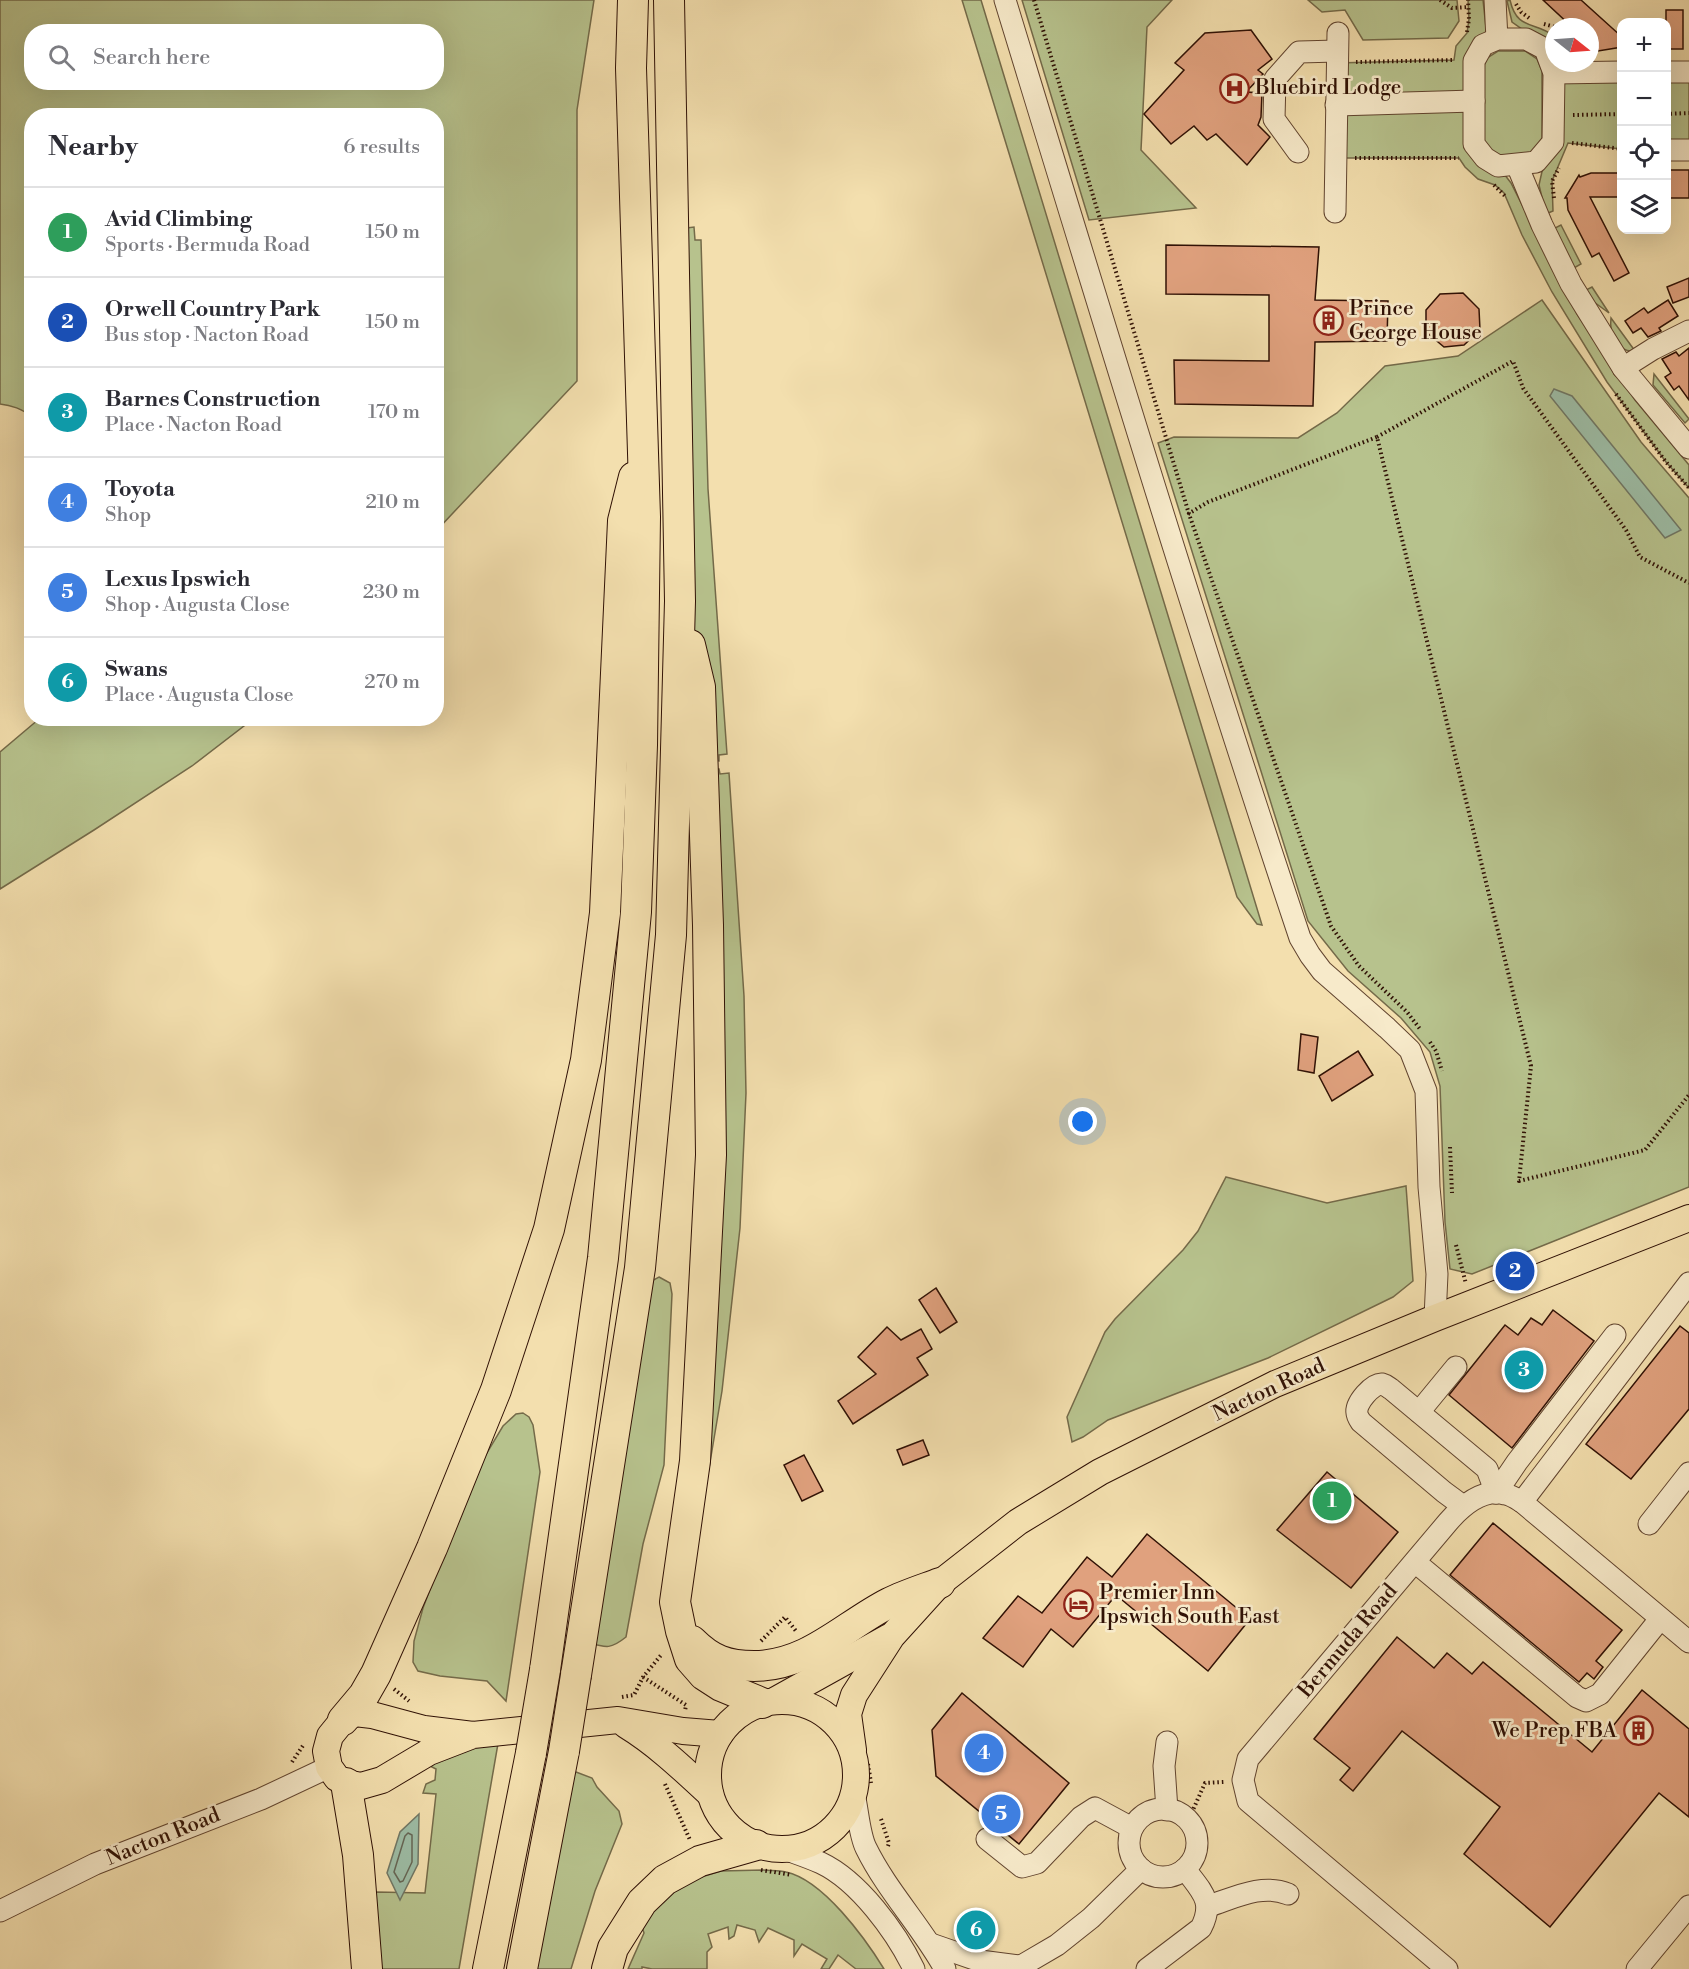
<!DOCTYPE html>
<html lang="en">
<head>
<meta charset="utf-8">
<style>
	body { margin:0; font-family:"Libre Bodoni",serif; background:#f7f7f7; color:#2b2b33 }
	.controls { position:absolute; right:18px; top:18px; display:grid; overflow:hidden; border-radius:12px; box-shadow:0 6px 24px #0002 }
	.controls button { width:54px; height:54px; display:grid; place-items:center; padding:0; border:0; border-bottom:2px solid #e1e1e2; background:#fff; color:#2b2b33; font:30px sans-serif }
	.compass { position:absolute; left:1545px; top:18px; width:54px; height:54px; border-radius:50%; background:#fff; box-shadow:0 6px 24px #0002; rotate:107deg }
	.you { position:absolute; left:1083px; top:1122px; width:21px; height:21px; margin:-15px; border:4px solid #fff; border-radius:50%; background:#1a73e8; box-shadow:0 0 0 9px #1a73e833 }
	.badge { display:grid; place-items:center; width:39px; height:39px; border-radius:50%; background:#db2777; color:#fff; font-size:20px; font-weight:700 }
	.pin { position:absolute; translate:-50% -50%; border:3px solid #fff; box-shadow:0 2px 6px #0006 }
	.list { margin:0; padding:0; list-style:none }
	h2 { display:flex; justify-content:space-between; align-items:center; height:78px; margin:0; padding:0 24px; font-size:26px }
	h2 small { font-size:20px; font-weight:400; color:#7c7c81 }
	.list li { display:grid; grid-template-columns:39px 1fr auto; gap:18px; align-items:center; box-sizing:border-box; height:90px; padding:0 24px; border-top:2px solid #e1e1e2 }
	.list b { display:block; font-size:22px; white-space:nowrap }
	.list p { margin:0; font-size:20px; white-space:nowrap; color:#7c7c81 }
	.list em { font-size:20px; font-style:normal; color:#7c7c81 }
	.icon { flex:none; width:33px; height:33px; fill:none; stroke:currentColor; stroke-width:2; stroke-linecap:round; stroke-linejoin:round }
	.map { position:relative; flex:none; width:1689px; height:1969px; overflow:hidden }
	.search { position:absolute; background:#fff; box-shadow:0 6px 24px #0002; left:24px; top:24px; width:420px; height:66px; display:flex; align-items:center; gap:15px; box-sizing:border-box; padding:0 21px; border-radius:24px; color:#7c7c81; font-size:22px }
	.panel { position:absolute; background:#fff; box-shadow:0 6px 24px #0002; left:24px; top:108px; width:420px; height:618px; border-radius:24px }
	.map>svg:first-child { display:block }
</style>
</head>
<body>
<div class="map">
<svg width="1689" height="1969" viewBox="0 0 1689 1969">
	<rect width="100%" height="100%" fill="#f3dfae"/>
	<filter id="stains"><feTurbulence type="fractalNoise" baseFrequency=".00333" numOctaves="4"/><feColorMatrix values="0 0 0 0 .2 0 0 0 0 .09 0 0 0 0 .02 0 0 0 .5 -.17"/></filter>
	<radialGradient id="worn" r=".72"><stop offset=".6" stop-color="#630" stop-opacity="0"/><stop offset="1" stop-color="#630" stop-opacity=".3"/></radialGradient>
	<g fill="#b7c28d" stroke="#746a49" stroke-width="1.5" fill-rule="evenodd">
		<path d="M0,0h594l-17,110v271l-140,149 -1,-414h-404l-1,301c-7,-8 -21,-12 -31,-13zM32,32h404v50h-404z"/>
		<path d="M962,0h19l281,925 -5,-1 -20,-27z"/>
		<path d="M1022,0h150l-25,27 -6,123 55,58 -107,12z"/>
		<path d="M1308,0h149l2,21 -11,17 -85,2 -18,-30 -23,2z"/>
		<path d="M1468,0h15l3,28 -12,116 24,22 13,17 66,131 58,86 54,65v23l-23,-26 -59,-80 -55,-90 -30,-57 -18,-42 -9,-8 -17,-6 -13,-12 -6,-9h-124l1,-95 118,-3 2,-14 11,-13 2,-14z"/>
		<path d="M1510,0c7,31 25,21 44,36v10l-32,-17 -10,-7 -5,-21z"/>
		<path d="M1498,51h27l12,8 5,12v67l-6,12 -9,6h-26l-11,-7 -7,-10 -1,-68 5,-13z"/>
		<path d="M1621,72v77l-53,-6 -16,38 1,30 -7,3 -7,-29 4,-18 11,-94z"/>
		<rect x="1667" y="72" width="22" height="78"/>
		<path d="M1561,225l20,39 -7,4 -21,-39z"/>
		<path d="M694,227l1,13h6l7,249 19,265 -8,1v6l-7,-1 -5,9h12l1,5 9,-1 15,223 2,97 -6,135 -18,163 -19,113 -5,-796 -17,-345 -2,-134z"/>
		<path d="M1592,287l17,26 -15,-11 -8,-12z"/>
		<path d="M1542,300l99,142 48,56v689l-217,87 -22,-5 -5,-47 -5,-136 -10,-34 -29,-34 -53,-47 -40,-50 -150,-478 16,-6 124,1 39,-25 48,-47 73,-10z"/>
		<path d="M1611,318l24,33c-18,2 -26,-18 -24,-33z"/>
		<path d="M1654,374l35,45 -4,4 -32,-38z"/>
		<path d="M39,719v-1l214,1 -61,47 -98,64 -94,59v-137z"/>
		<path d="M1226,1177l101,26 79,-17 7,95 -20,16 -125,61 -160,62 -25,17 -11,5 -5,-25 38,-85 10,-13 68,-69 15,-19z"/>
		<path d="M659,1277l11,6 2,11 -8,171 -21,79 -17,93c-15,12 -19,11 -37,6l53,-357z"/>
		<path d="M523,1413l6,4 4,8 7,47 -34,229 -19,-20 -47,-5 -22,-5 -5,-9 1,-21 9,-33 36,-96 26,-56 18,-30 13,-12z"/>
		<path d="M500,1732l-41,237h-87l4,-77 49,1 11,-99 -13,-1 3,-9 9,-4 1,-11 -12,-6z"/>
		<path d="M576,1772l16,6 5,9 22,24 3,13 -27,67 -24,78h-39l36,-196z"/>
		<path d="M763,1870c7,1 15,0 23,2 37,8 79,66 98,97h-28l-18,-14 -9,14h-8l6,-10 -25,-15 -8,12v-16l-26,-12 -9,14 -4,-12 -18,-5 -3,11 -5,3 -1,-12 -20,7 4,13 -5,5v17h-55l-10,-2v2h-14l16,-36 -7,-22 61,-33 23,-7z"/>
	</g>
	<g fill="#9dbda6" stroke="#717866" stroke-width="1.5">
		<path d="M1554,389l18,7 109,134 -16,8 -115,-142z"/>
		<path d="M419,1814l-1,50 -18,36 -13,-27 13,-41z"/>
	</g>
	<g fill="none" stroke-linecap="round" stroke-linejoin="round">
		<path stroke="#666756" stroke-width="1.5" d="M408,1833l4,2v27l-9,19 -3,1 -6,-10 11,-36z"/>
	</g>
	<g fill="#e0a17e" stroke="#301105" stroke-width="1.5">
		<path d="M1543,0h38l41,37v10l-24,4 -8,-8v-16h-18z"/>
		<rect x="1666" y="10" width="17" height="39"/>
		<path d="M1251,30l21,29 -14,11 5,4 -17,18 16,1 -1,24 -3,8 12,12 -23,28 -31,-31 -9,6 -13,-14 -23,18 -27,-30 40,-44 -9,-7 30,-30z"/>
		<rect x="1666" y="170" width="23" height="28"/>
		<path d="M1591,173h31v24h-32l39,76 -15,8 -15,-28 -7,4 -24,-47 -1,-12h-2l14,-23 1,2z"/>
		<path d="M1166,245l153,2 -4,53 73,1 -1,40 -72,1 -2,64 -138,-2 -1,-44 95,1v-66l-103,-1z"/>
		<path d="M1689,278v19l-16,6 -6,-16z"/>
		<path d="M1463,293l16,16 1,21 -16,15 -20,2 -18,-15v-22l14,-16z"/>
		<path d="M1668,300l10,16 -19,12 2,3 -13,6 -7,-9 -8,5 -8,-12 19,-13 4,5z"/>
		<path d="M1689,348v52l-10,-14 -5,4 -9,-13 6,-4 -9,-14 14,-7 3,4z"/>
		<path d="M1301,1034l17,3 -4,36 -16,-3z"/>
		<path d="M1358,1051l15,24 -41,26 -13,-25z"/>
		<path d="M936,1288l21,34 -17,11 -21,-33z"/>
		<path d="M1553,1310l41,31 -82,107 -63,-53 56,-70 13,10 13,-17 11,7z"/>
		<path d="M1680,1326l9,7v76l-58,70 -45,-35z"/>
		<path d="M887,1327l14,13 20,-11 11,20 -15,9 11,17 -75,49 -15,-23 38,-27 -18,-17z"/>
		<path d="M923,1440l6,15 -26,10 -6,-15z"/>
		<path d="M804,1455l19,36 -21,10 -18,-36z"/>
		<path d="M1327,1472l71,60 -47,56 -74,-58z"/>
		<path d="M1493,1523l129,107 -26,31 7,6 -9,12 -7,-6 -8,9 -129,-107z"/>
		<path d="M1147,1534l103,85 -42,52 -92,-76 -43,52 -22,-18 -28,38 -40,-29 35,-42 24,17 45,-56 25,20z"/>
		<path d="M1397,1637l37,31 13,-15 25,21 11,-12 109,90 50,-62 47,39v88l-30,-24 -109,134 -86,-73 36,-47 -98,-76 -49,60 -13,-11 10,-12 -36,-29z"/>
		<path d="M962,1693l107,90 -50,61 -83,-68 -4,-46z"/>
	</g>
	<g fill="none" stroke-linecap="round" stroke-linejoin="round">
		<defs>
			<g id="minor">
				<path d="M1005,0c96,314 191,627 295,938l10,17 12,16 65,57 23,22 16,41 3,96 8,87 -2,44"/>
				<path d="M1495,0l2,39"/>
				<path d="M1497,39h29l19,10 9,24 -1,69 -17,20 -38,4 -13,-8 -11,-14v-83l9,-16z"/>
				<path d="M1666,72h23"/>
				<path d="M1554,73l68,-1"/>
				<path d="M1336,105l138,-4"/>
				<path d="M1666,150h23"/>
				<path d="M1298,152l-24,-33 1,-40 24,-27 38,-1"/>
				<path d="M1517,165l25,60 29,59 52,84 66,80"/>
				<path d="M1335,212l3,-179"/>
				<path d="M1623,368l30,-19 36,-18"/>
				<path d="M1419,1412l37,-45"/>
				<path d="M1496,1493l21,-31 98,-127"/>
				<path d="M1522,1502l167,-219"/>
				<path d="M1463,1506l-19,-14 -83,-70c-2,-3 -4,-6 -4,-9 -2,-10 16,-30 25,-29 4,1 6,3 9,5l96,80 9,24"/>
				<path d="M1649,1524l40,-51"/>
				<path d="M1415,1562l162,135 9,4 14,-7 60,-75"/>
				<path d="M1167,1742l-3,24 3,44"/>
				<path d="M854,1794c4,16 5,40 12,54 21,43 56,79 79,121"/>
				<circle cx="1163" cy="1843" r="34"/>
				<path d="M987,1839l35,28 15,-4 44,-46 14,-9 37,20"/>
				<path d="M787,1850c11,4 23,8 34,13 38,18 75,69 93,106"/>
				<path d="M1209,1906c25,-8 53,-23 79,-12"/>
				<path d="M0,1911l95,-47 166,-65 68,-32"/>
				<path d="M931,1944l49,17 39,5"/>
				<path d="M1016,1969l41,-24 34,-27 50,-49"/>
				<path d="M1147,1969l54,-41c14,-27 0,-37 -16,-59"/>
				<path d="M1447,1969l-199,-168 -5,-21 5,-21 200,-237c14,-16 34,-34 57,-28 6,1 12,5 17,8l167,140"/>
				<path d="M1637,1969l52,-63"/>
			</g>
			<g id="major">
				<circle cx="782" cy="1775" r="74"/>
				<path d="M774,1701l115,-64"/>
				<path d="M626,1725c31,19 57,44 84,69"/>
				<path d="M473,1735l-44,17 -47,28 -21,6 -15,-3 -9,-5 -8,-11 -3,-16 4,-15 13,-16 12,-7 17,2 52,14 49,6 145,-15 65,11 37,3"/>
				<path d="M853,1750l-5,-36 6,-19 38,-59 48,-53 78,-61 82,-50 175,-88 160,-66 254,-100"/>
			</g>
			<g id="highway">
				<path d="M690,645l10,42 8,238 3,230 -16,306 -20,141 6,29 9,28 14,16 17,11 41,17"/>
				<path d="M692,1641c19,19 35,25 62,25 54,0 90,-40 135,-63 16,-8 35,-14 51,-20"/>
				<path d="M545,1670l58,-412 33,-346 6,-167 3,-228 -14,-449 2,-68"/>
				<path d="M576,1675l64,-407 31,-333 9,-334 -11,-601"/>
				<path d="M343,1720l21,-25 12,-21 56,-126 64,-158 53,-161 37,-169 19,-147 18,-392 11,-44"/>
				<path d="M346,1783l12,72 9,114"/>
				<path d="M488,1969l43,-216"/>
				<path d="M522,1969l42,-218"/>
				<path d="M607,1969l6,-21 29,-46 23,-22 35,-19 56,-16"/>
			</g>
		</defs>
		<use href="#minor" stroke="#61442f" stroke-width="23"/>
		<use href="#major" stroke="#301105" stroke-width="28"/>
		<use href="#highway" stroke="#301105" stroke-width="32"/>
		<g stroke="#301105" stroke-width="4" stroke-dasharray="1.5 3" stroke-linecap="butt">
			<path d="M1034,0l155,514 142,412 28,40 48,46 13,17"/>
			<path d="M1440,0l12,8 16,-1"/>
			<path d="M1516,4l5,8 8,6"/>
			<path d="M1544,24l11,3"/>
			<path d="M1467,32l2,-13 -1,-19"/>
			<path d="M1356,62l98,-2"/>
			<path d="M1666,114l23,-1"/>
			<path d="M1573,115l49,-1"/>
			<path d="M1572,143l50,6"/>
			<path d="M1355,158h104"/>
			<path d="M1494,185l12,12"/>
			<path d="M1554,198l-2,-17 7,-13"/>
			<path d="M1616,394l50,68 23,26"/>
			<path d="M1377,437l136,-76 10,27 103,142 14,27 49,26"/>
			<path d="M1188,514l20,-12 169,-65 154,629 -12,115 126,-31 44,-55"/>
			<path d="M1430,1042l6,9 6,20"/>
			<path d="M1450,1147l2,46"/>
			<path d="M1456,1245l10,39"/>
			<path d="M761,1641l24,-24 11,14"/>
			<path d="M643,1677l43,28 -1,6"/>
			<path d="M394,1689l15,12"/>
			<path d="M622,1697l12,-2 9,-18 19,-23"/>
			<path d="M292,1762l12,-18"/>
			<path d="M868,1764l3,19"/>
			<path d="M665,1784l25,56"/>
			<path d="M881,1819l8,24 -1,3"/>
			<path d="M1188,1821l17,-38 19,-1"/>
			<path d="M761,1870l31,5"/>
		</g>
		<use href="#minor" stroke="#f7eaca" stroke-width="21"/>
		<use href="#major" stroke="#f3dfae" stroke-width="26"/>
		<use href="#highway" stroke="#f3dfae" stroke-width="30"/>
		<defs>
			<g id="highway-bridge">
				<path d="M564,1751l12,-76"/>
				<path d="M531,1753l14,-83"/>
			</g>
		</defs>
		<use href="#highway-bridge" stroke="#301105" stroke-width="32" stroke-linecap="butt"/>
		<use href="#highway-bridge" stroke="#f3dfae" stroke-width="30"/>
	</g>
	<defs>
		<symbol id="hospital-ring" viewBox="-11 -11 22 22"><circle r="9.5" fill="#f7eaca" stroke="#8f2418" stroke-width="1.5"/><path d="M-5-5h3v3.5h4V-5h3V5h-3V1.5h-4V5h-3Z" fill="#8f2418"/></symbol>
		<symbol id="building-ring" viewBox="-11 -11 22 22"><circle r="9.5" fill="#f7eaca" stroke="#8f2418" stroke-width="1.5"/><path d="M-4-6H4V6H1V3H-1V6H-4ZM-2.5-4.3h1.7v1.8h-1.7ZM.8-4.3h1.7v1.8H.8ZM-2.5-1h1.7V.8h-1.7ZM.8-1h1.7V.8H.8Z" fill="#8f2418"/></symbol>
		<symbol id="hotel-ring" viewBox="-11 -11 22 22"><circle r="9.5" fill="#f7eaca" stroke="#8f2418" stroke-width="1.5"/><path d="M-6-4.5h1.5V1H6V5H4.5V3h-9V5H-6ZM-4 0a1.8 1.8 0 1 1 3.6 0ZM.5 0V-2.5h3Q6-2.5 6 0Z" fill="#8f2418"/></symbol>
	</defs>
	<g fill-rule="evenodd">
		<use href="#hospital-ring" x="1218" y="72" width="33" height="33"/>
		<use href="#building-ring" x="1312" y="304" width="33" height="33"/>
		<use href="#hotel-ring" x="1062" y="1588" width="33" height="33"/>
		<use href="#building-ring" x="1622" y="1714" width="33" height="33"/>
	</g>
	<g text-anchor="middle" dominant-baseline="central" stroke-width="5" stroke-linejoin="round" paint-order="stroke">
		<g font-size="21" fill="#301105" stroke="#f7eaca" text-anchor="start">
			<text x="1255" y="88">Bluebird Lodge</text>
			<text x="1349" y="309">Prince<tspan x="1349" dy="24">George House</tspan></text>
			<text x="1099" y="1593">Premier Inn<tspan x="1099" dy="24">Ipswich South East</tspan></text>
			<text x="1617" y="1731" text-anchor="end">We Prep FBA</text>
		</g>
		<g font-size="21" fill="#301105" stroke="#f7eaca">
			<text transform="translate(1269 1390) rotate(-25)">Nacton Road</text>
			<text transform="translate(1348 1641) rotate(-50)">Bermuda Road</text>
			<text transform="translate(163 1837) rotate(-22)">Nacton Road</text>
		</g>
	</g>
	<rect width="100%" height="100%" filter="url(#stains)"/>
	<rect width="100%" height="100%" fill="url(#worn)"/>
</svg>
<div class="controls">
<button>+</button>
<button>−</button>
<button><svg class="icon" aria-label="locate" viewBox="0 0 24 24"><circle cx="12" cy="12" r="6"/><path d="M12 2v4M12 18v4M2 12h4M18 12h4"/></svg></button>
<button><svg class="icon" aria-label="layers" viewBox="0 0 24 24"><path d="M12 4l9 5-9 5-9-5zM3 14l9 5 9-5"/></svg></button>
</div>
<svg class="compass" viewBox="-18 -18 36 36"><path d="M0-13l5 13h-10z" fill="#e53935"/><path d="M0 13l5-13h-10z" fill="#7c7c81"/></svg>
<div class="you"></div>
<div class="pin badge" style="left:1332px;top:1501px;background:#2e9e5b">1</div>
<div class="pin badge" style="left:1515px;top:1271px;background:#1a4fb4">2</div>
<div class="pin badge" style="left:1524px;top:1370px;background:#0f9aa8">3</div>
<div class="pin badge" style="left:984px;top:1753px;background:#3f7fe0">4</div>
<div class="pin badge" style="left:1001px;top:1814px;background:#3f7fe0">5</div>
<div class="pin badge" style="left:976px;top:1930px;background:#0f9aa8">6</div>
<div class="search"><svg class="icon" aria-label="search" viewBox="0 0 24 24"><circle cx="10" cy="10" r="6"/><path d="M15 15l6 6"/></svg>Search here</div>
<section class="panel">
<h2>Nearby<small>6 results</small></h2>
<ul class="list">
<li><span class="badge" style="background:#2e9e5b">1</span><div><b>Avid Climbing</b><p>Sports · Bermuda Road</p></div><em>150 m</em></li>
<li><span class="badge" style="background:#1a4fb4">2</span><div><b>Orwell Country Park</b><p>Bus stop · Nacton Road</p></div><em>150 m</em></li>
<li><span class="badge" style="background:#0f9aa8">3</span><div><b>Barnes Construction</b><p>Place · Nacton Road</p></div><em>170 m</em></li>
<li><span class="badge" style="background:#3f7fe0">4</span><div><b>Toyota</b><p>Shop</p></div><em>210 m</em></li>
<li><span class="badge" style="background:#3f7fe0">5</span><div><b>Lexus Ipswich</b><p>Shop · Augusta Close</p></div><em>230 m</em></li>
<li><span class="badge" style="background:#0f9aa8">6</span><div><b>Swans</b><p>Place · Augusta Close</p></div><em>270 m</em></li>
</ul>
</section>
</div>
</body>
</html>
